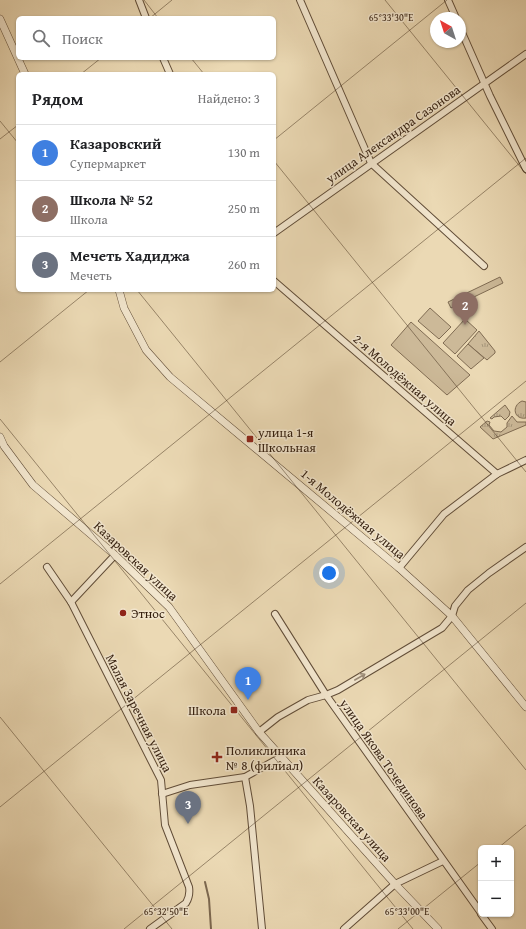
<!DOCTYPE html>
<html lang="ru">
<head>
<meta charset="utf-8">
<style>
	body { margin:0; font-family:"Gentium Book Plus",serif; background:#f2f2f2; color:#202124 }
	.controls { position:absolute; right:12px; bottom:12px; display:grid; overflow:hidden; border-radius:6px; box-shadow:0 1px 3px #0004 }
	.controls button { width:36px; height:36px; display:grid; place-items:center; padding:0; border:0; border-bottom:1px solid #e0e0e0; background:#fff; color:#202124; font:20px sans-serif }
	.compass { position:absolute; left:430px; top:12px; width:36px; height:36px; border-radius:50%; background:#fff; box-shadow:0 1px 3px #0004; rotate:321deg }
	.you { position:absolute; left:329px; top:573px; width:14px; height:14px; margin:-10px; border:3px solid #fff; border-radius:50%; background:#1a73e8; box-shadow:0 0 0 6px #1a73e833 }
	.badge { display:grid; place-items:center; width:26px; height:26px; border-radius:50%; background:#0f766e; color:#fff; font-size:13px; font-weight:700 }
	.pin { position:absolute; translate:-50% -33px; filter:drop-shadow(0 1px 2px #0008) }
	.pin::after { content:''; position:absolute; top:21px; width:14px; height:12px; background:inherit; clip-path:polygon(0 0,100% 0,50% 100%) }
	.list { margin:0; padding:0; list-style:none }
	h2 { display:flex; justify-content:space-between; align-items:center; height:52px; margin:0; padding:0 16px; font-size:17px }
	h2 small { font-size:13px; font-weight:400; color:#757577 }
	.list li { display:grid; grid-template-columns:26px 1fr auto; gap:12px; align-items:center; box-sizing:border-box; height:56px; padding:0 16px; border-top:1px solid #e0e0e0 }
	.list b { display:block; font-size:15px; white-space:nowrap }
	.list p { margin:0; font-size:13px; white-space:nowrap; color:#757577 }
	.list em { font-size:13px; font-style:normal; color:#757577 }
	.icon { flex:none; width:22px; height:22px; fill:none; stroke:currentColor; stroke-width:2; stroke-linecap:round; stroke-linejoin:round }
	.map { position:relative; flex:none; width:526px; height:929px; overflow:hidden }
	.search { position:absolute; background:#fff; box-shadow:0 1px 3px #0004; left:16px; top:16px; width:260px; height:44px; display:flex; align-items:center; gap:10px; box-sizing:border-box; padding:0 14px; border-radius:6px; color:#757577; font-size:15px }
	.panel { position:absolute; background:#fff; box-shadow:0 1px 3px #0004; left:16px; top:72px; width:260px; height:220px; border-radius:6px }
	.map>svg:first-child { display:block }
</style>
</head>
<body>
<div class="map">
<svg width="526" height="929" viewBox="0 0 526 929">
	<defs>
		<pattern id="grass-tufts" width="24" height="20" patternUnits="userSpaceOnUse"><rect width="24" height="20" fill="#ccb998"/><path d="M3 7l-1-3M5 7V3M7 7l1-3M15 17l-1-3M17 17v-4M19 17l1-3" fill="none" stroke="#a6967a"/></pattern>
	</defs>
	<rect width="100%" height="100%" fill="#ebd9b4"/>
	<filter id="stains"><feTurbulence type="fractalNoise" baseFrequency=".005" numOctaves="4"/><feColorMatrix values="0 0 0 0 .2 0 0 0 0 .09 0 0 0 0 .02 0 0 0 .5 -.17"/></filter>
	<radialGradient id="worn" r=".72"><stop offset=".6" stop-color="#630" stop-opacity="0"/><stop offset="1" stop-color="#630" stop-opacity=".3"/></radialGradient>
	<g fill="url(#grass-tufts)" stroke="#806c53">
		<path d="M479,331l16,20v2l-8,7 -19,-16z"/>
		<path d="M522,401l4,1v16c-12,2 -15,-12 -4,-17z"/>
		<path d="M505,405l5,7 -1,4 -4,4 -4,-4 -7,1 -2,2 -2,-1z"/>
		<path d="M512,416l5,6h9v3l-33,14 -13,-12 7,-6 3,1 -1,3 5,6 7,1 6,-5v-4z"/>
	</g>
	<g fill="#ccb998" stroke="#806c53">
		<path d="M500,277l3,6 -52,25 -3,-6z"/>
		<path d="M430,308l21,19 -12,12 -21,-18z"/>
		<path d="M465,319l12,11 -22,24 -12,-11z"/>
		<path d="M411,322l59,53 -23,20 -56,-50z"/>
		<path d="M468,344l16,14 -13,11 -14,-13z"/>
	</g>
	<g fill="none" stroke-linecap="round" stroke-linejoin="round">
		<path stroke="#7c6850" stroke-width="2" d="M205,882l4,17 2,30"/>
		<defs>
			<g id="minor">
				<path d="M139,0l7,18"/>
				<path d="M300,0l71,163 113,103"/>
				<path d="M448,0l8,18"/>
				<path d="M460,28l30,68 36,73"/>
				<path d="M163,58l7,16"/>
				<path d="M274,233l252,-179"/>
				<path d="M274,281l223,193"/>
				<path d="M47,567l24,35 90,178 4,45 24,62c1,6 0,11 -3,16l-36,26"/>
				<path d="M399,568l45,-54 53,-40 29,-14"/>
				<path d="M71,602l44,-47"/>
				<path d="M275,614l51,81 155,218"/>
				<path d="M259,732l19,-15 30,-17 18,-5 12,-5 104,-62 10,-12 3,-10 13,-16 21,-17 37,-26"/>
				<path d="M245,777l5,29 12,123"/>
				<path d="M162,794l28,-9 55,-8 36,-20"/>
				<path d="M481,914l11,15"/>
				<path d="M344,929l51,-45 48,-23"/>
			</g>
			<g id="tertiary">
				<path d="M0,19l25,55"/>
				<path d="M119,290l5,18 22,42 24,27 229,191 53,48 74,91"/>
				<path d="M0,437l4,9 29,39 82,70 54,52 90,125 136,152 43,45"/>
			</g>
		</defs>
		<use href="#minor" stroke="#614d38" stroke-width="8"/>
		<use href="#tertiary" stroke="#614d38" stroke-width="8"/>
		<use href="#minor" stroke="#f2e6ce" stroke-width="6"/>
		<use href="#tertiary" stroke="#f2e6ce" stroke-width="7"/>
	</g>
	<defs><path id="oneway-shaft" d="M-6 0H5M1.5-3L5.5 0L1.5 3" fill="none" stroke-width="1.6" stroke-linecap="round" stroke-linejoin="round"/></defs>
	<use stroke="#9c8c78" href="#oneway-shaft" transform="translate(360 677) rotate(-30)"/>
	<path fill="none" stroke="#331e0e" stroke-width="1" stroke-opacity="0.45" d="M144,0l14,18M385,0l141,174M150,18l22,-18M191,58l13,16M81,74l20,-16M0,121l18,22M0,139l18,-14M274,140l173,-140M274,161l252,311M137,290l389,480M0,362l89,-72M0,419l413,510M0,584l526,-426M0,717l172,212M0,807l526,-426M498,848l28,-23M124,929l402,-326M398,929l83,-67"/>
	<g fill="#8f2418" stroke="#f2e6ce" stroke-width="1.5">
		<rect x="246" y="435" width="8" height="8" rx="2"/>
		<circle cx="123" cy="613" r="4"/>
		<rect x="230" y="706" width="8" height="8" rx="2"/>
		<path d="M215 751h4v4h4v4h-4v4h-4v-4h-4v-4h4z"/>
	</g>
	<g text-anchor="middle" dominant-baseline="central" stroke-width="3" stroke-linejoin="round" paint-order="stroke">
		<g font-size="13" fill="#331e0e" stroke="#f2e6ce">
			<text transform="translate(393 134) rotate(-35)">улица Александра Сазонова</text>
			<text transform="translate(405 380) rotate(41)">2-я Молодёжная улица</text>
			<text transform="translate(353 514) rotate(40)">1-я Молодёжная улица</text>
			<text transform="translate(136 561) rotate(43)">Казаровская улица</text>
			<text transform="translate(139 713) rotate(63)">Малая Заречная улица</text>
			<text transform="translate(384 759) rotate(55)">улица Якова Точединова</text>
			<text transform="translate(352 819) rotate(48)">Казаровская улица</text>
		</g>
		<g font-size="13" fill="#331e0e" stroke="#f2e6ce" text-anchor="start">
			<text x="258" y="432">улица 1-я<tspan x="258" dy="15">Школьная</tspan></text>
			<text x="131" y="613">Этнос</text>
			<text x="226" y="710" text-anchor="end">Школа</text>
			<text x="226" y="750">Поликлиника<tspan x="226" dy="15">№ 8 (филиал)</tspan></text>
		</g>
	</g>
	<g font-size="10" text-anchor="middle" fill="#331e0e" stroke="#f2e6ce" stroke-width="3" stroke-linejoin="round" paint-order="stroke">
		<text x="391" y="21">65°33'30"E</text>
		<text x="166" y="915">65°32'50"E</text>
		<text x="407" y="915">65°33'00"E</text>
	</g>
	<rect width="100%" height="100%" filter="url(#stains)"/>
	<rect width="100%" height="100%" fill="url(#worn)"/>
</svg>
<div class="controls">
<button>+</button>
<button>−</button>
</div>
<svg class="compass" viewBox="-18 -18 36 36"><path d="M0-13l5 13h-10z" fill="#e53935"/><path d="M0 13l5-13h-10z" fill="#757577"/></svg>
<div class="you"></div>
<div class="pin badge" style="left:248px;top:700px;background:#3f7fe0">1</div>
<div class="pin badge" style="left:465px;top:325px;background:#8d6e63">2</div>
<div class="pin badge" style="left:188px;top:824px;background:#6b7280">3</div>
<div class="search"><svg class="icon" aria-label="search" viewBox="0 0 24 24"><circle cx="10" cy="10" r="6"/><path d="M15 15l6 6"/></svg>Поиск</div>
<section class="panel">
<h2>Рядом<small>Найдено: 3</small></h2>
<ul class="list">
<li><span class="badge" style="background:#3f7fe0">1</span><div><b>Казаровский</b><p>Супермаркет</p></div><em>130 m</em></li>
<li><span class="badge" style="background:#8d6e63">2</span><div><b>Школа № 52</b><p>Школа</p></div><em>250 m</em></li>
<li><span class="badge" style="background:#6b7280">3</span><div><b>Мечеть Хадиджа</b><p>Мечеть</p></div><em>260 m</em></li>
</ul>
</section>
</div>
</body>
</html>
